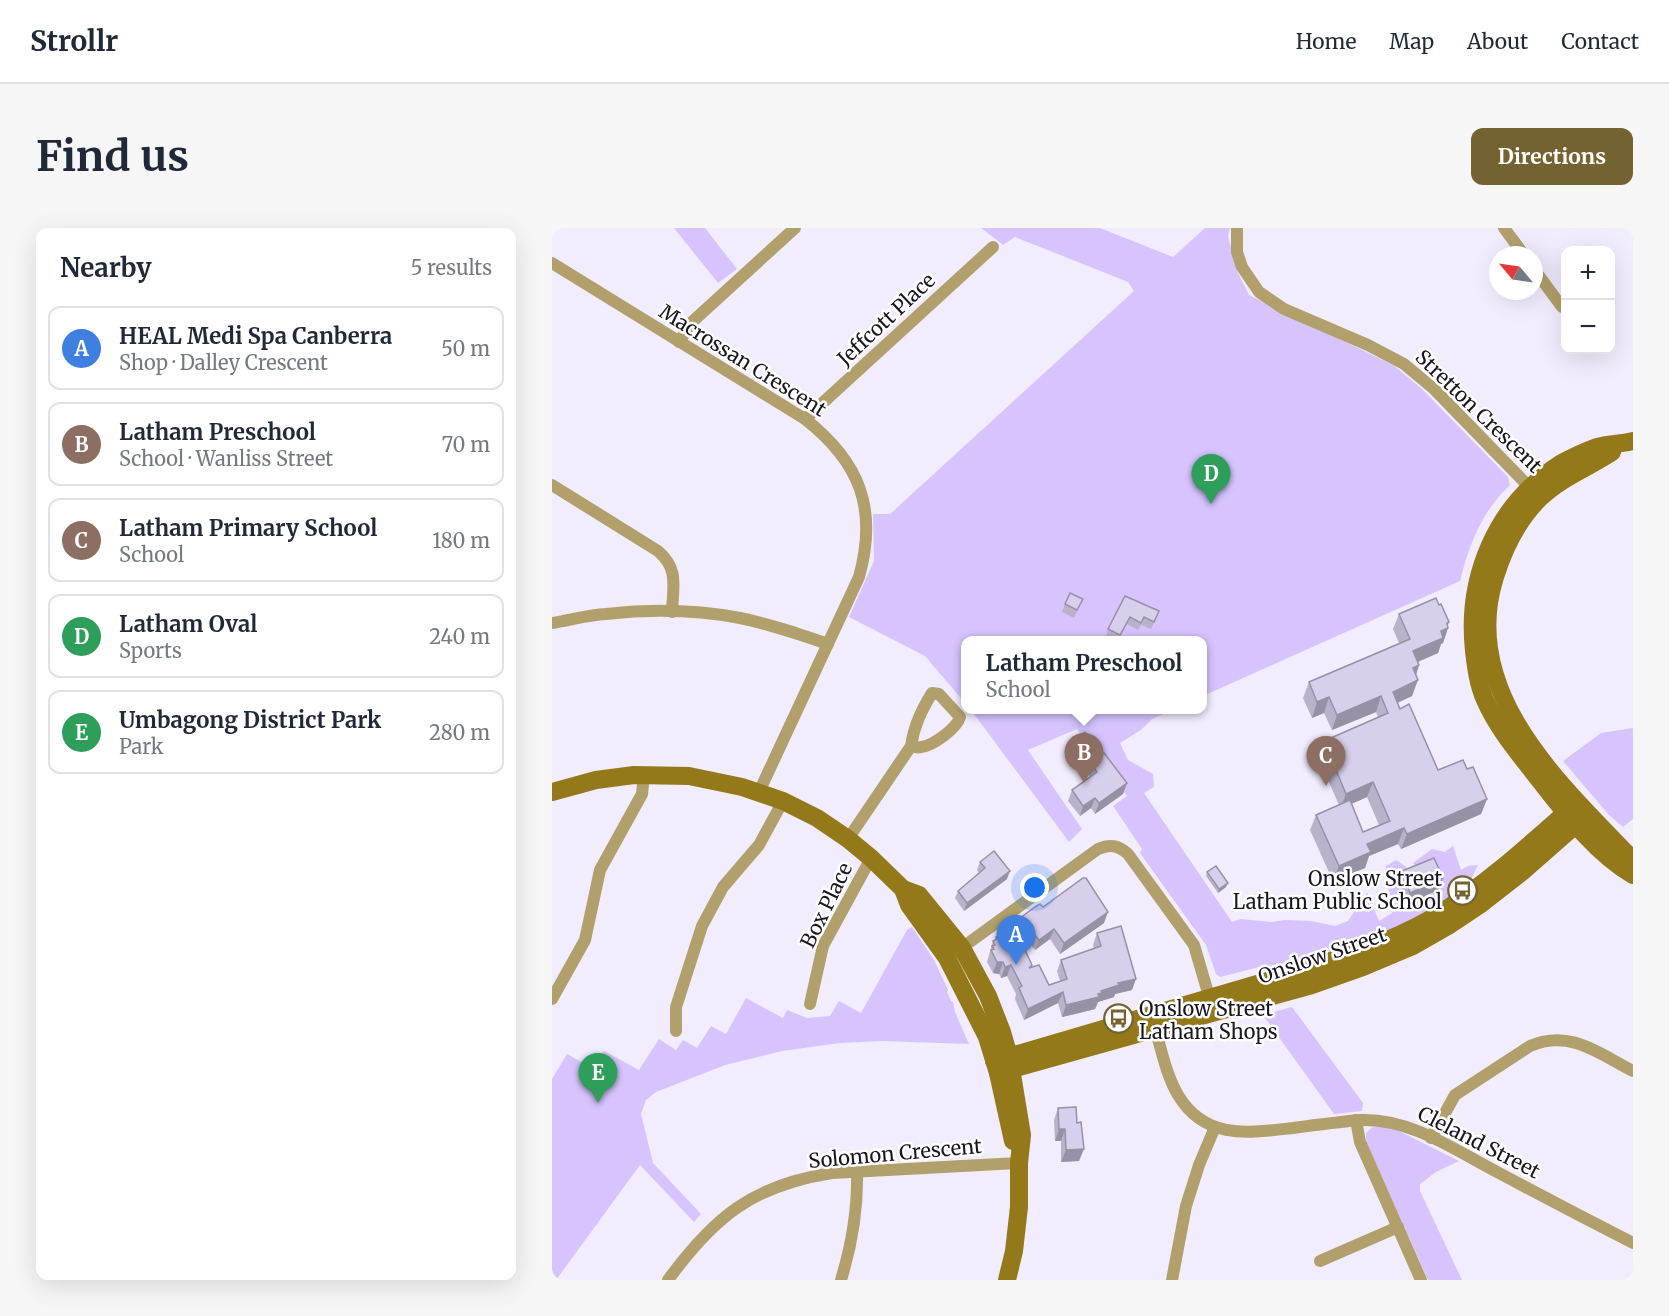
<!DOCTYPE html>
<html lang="en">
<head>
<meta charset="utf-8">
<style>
	body { margin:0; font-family:Merriweather,serif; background:#f6f6f7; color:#1f2937 }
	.controls { position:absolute; right:18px; top:18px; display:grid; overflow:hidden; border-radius:12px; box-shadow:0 6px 24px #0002 }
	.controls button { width:54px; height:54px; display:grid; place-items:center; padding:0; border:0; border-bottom:2px solid #e0e1e3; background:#fff; color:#1f2937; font:30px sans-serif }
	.compass { position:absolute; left:937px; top:18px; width:54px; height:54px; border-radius:50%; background:#fff; box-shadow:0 6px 24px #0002; rotate:299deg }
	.you { position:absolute; left:483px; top:660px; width:21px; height:21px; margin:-15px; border:4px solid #fff; border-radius:50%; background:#1a73e8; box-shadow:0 0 0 9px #1a73e833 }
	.badge { display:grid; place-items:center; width:39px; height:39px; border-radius:50%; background:#746331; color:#fff; font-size:20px; font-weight:700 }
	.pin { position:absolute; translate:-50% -50px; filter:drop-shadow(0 2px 3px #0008) }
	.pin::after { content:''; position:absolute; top:32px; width:21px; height:18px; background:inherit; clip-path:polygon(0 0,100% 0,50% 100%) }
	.popup { position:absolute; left:409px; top:408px; width:246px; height:78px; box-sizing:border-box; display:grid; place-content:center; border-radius:12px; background:#fff; filter:drop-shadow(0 2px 4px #0005); font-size:20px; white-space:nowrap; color:#747a83 }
	.popup b { font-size:22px; color:#1f2937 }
	.popup::after { content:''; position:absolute; left:50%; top:100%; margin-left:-12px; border:12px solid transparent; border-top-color:#fff }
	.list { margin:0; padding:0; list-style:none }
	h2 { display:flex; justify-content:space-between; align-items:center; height:78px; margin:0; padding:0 24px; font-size:26px }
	h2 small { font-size:20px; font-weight:400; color:#747a83 }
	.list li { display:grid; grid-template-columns:39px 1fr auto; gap:18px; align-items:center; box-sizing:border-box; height:84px; margin:0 12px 12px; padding:0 12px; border:2px solid #e0e1e3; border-radius:12px }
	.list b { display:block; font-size:22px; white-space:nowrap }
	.list p { margin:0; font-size:20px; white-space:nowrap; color:#747a83 }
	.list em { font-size:20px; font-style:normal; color:#747a83 }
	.map { position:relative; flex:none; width:1081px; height:1052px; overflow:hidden; border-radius:12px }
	header { display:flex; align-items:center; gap:36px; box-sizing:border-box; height:84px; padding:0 30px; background:#fff; border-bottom:2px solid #e0e1e3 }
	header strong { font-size:28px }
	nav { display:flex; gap:33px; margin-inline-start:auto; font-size:21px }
	.intro { display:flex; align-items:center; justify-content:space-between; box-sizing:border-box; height:144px; padding:0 36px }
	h1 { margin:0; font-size:42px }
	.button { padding:15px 27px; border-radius:12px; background:#746331; color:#fff; font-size:21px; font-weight:700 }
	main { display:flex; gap:36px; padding:0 36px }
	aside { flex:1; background:#fff; border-radius:12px; box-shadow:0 6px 24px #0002 }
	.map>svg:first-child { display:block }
</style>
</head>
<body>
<header>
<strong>Strollr</strong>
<nav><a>Home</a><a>Map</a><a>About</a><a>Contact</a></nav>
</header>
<div class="intro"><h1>Find us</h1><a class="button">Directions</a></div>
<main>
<aside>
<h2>Nearby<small>5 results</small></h2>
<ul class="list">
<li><span class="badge" style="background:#3f7fe0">A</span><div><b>HEAL Medi Spa Canberra</b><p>Shop · Dalley Crescent</p></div><em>50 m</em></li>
<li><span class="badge" style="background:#8d6e63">B</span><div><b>Latham Preschool</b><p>School · Wanliss Street</p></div><em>70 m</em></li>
<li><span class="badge" style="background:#8d6e63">C</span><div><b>Latham Primary School</b><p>School</p></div><em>180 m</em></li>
<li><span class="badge" style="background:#2e9e5b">D</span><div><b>Latham Oval</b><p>Sports</p></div><em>240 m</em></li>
<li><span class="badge" style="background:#2e9e5b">E</span><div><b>Umbagong District Park</b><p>Park</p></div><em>280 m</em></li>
</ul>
</aside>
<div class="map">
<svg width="1081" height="1052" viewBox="0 0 1081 1052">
	<rect width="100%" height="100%" fill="#f1ecfe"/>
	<g fill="#d7c4ff">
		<path d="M122,0h31l32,41 -19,14z"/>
		<path d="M429,0h119l73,29 32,-29h25l-2,8 9,35 12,24 144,70 28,23 87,89 2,8c-28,26 -41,60 -50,96l-257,115 -1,-56h-236l-1,63 -40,-47 -76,-39 25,-56 -1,-47h17l244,-223 -6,-9 -113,-45 -12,8z"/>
		<path d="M419,482h202l-21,9 -11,11 -21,13 8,17 25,14 1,13 -10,6 88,129 9,-3 30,3 14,-2 26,1 24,5 13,-5 19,-29 12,29 13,-8 3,-9c-7,-13 -11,-23 -9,-38l10,-6 9,6 6,9 -12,7v11l6,10 29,-10 5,-5 -19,-16 -7,-9 19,-14 13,3 8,-6 8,24 7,-4 10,-1 -11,22 -63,37 -39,17 -90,32 -12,-7 -43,11 -4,-3 -10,-29 -66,-92 2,-4 -29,-43 14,-10 -50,-67 -49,21 54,79 -13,13z"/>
		<path d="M1081,500v91l-10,8 -14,-12 -46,-54 38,-28z"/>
		<path d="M360,699l22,33 14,30 -1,2 4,9 2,1 2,10 14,32 -87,-3 -42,2 -58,8 -57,14 -69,27 -10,8 -5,14 12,49 48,51 -7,8 -54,-57 -84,115h-4v-201l15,-25 27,15 10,-18 35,19 20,-31 17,11 7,-10 14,8 14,-22 15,8 20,-36 37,20 4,-8 20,8 23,-2 9,-15 22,12 46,-83z"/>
		<path d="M740,779l71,96 -1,8 -28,3 -71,-99z"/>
		<path d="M821,899h18l68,34 -23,11 -16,12v7l42,89h-34l-62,-138v-9z"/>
	</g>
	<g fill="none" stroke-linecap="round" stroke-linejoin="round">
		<g stroke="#b2a06c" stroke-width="12">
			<path d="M685,0v24l5,15 17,25 25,17 84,36 36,19 30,25 101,104"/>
			<path d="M952,0l20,27"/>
			<path d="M0,35l253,156c55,43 73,90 54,158l-100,215"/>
			<path d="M982,41l28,38"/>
			<path d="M127,114l13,-20 103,-94"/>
			<path d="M253,191l188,-172"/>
			<path d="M0,257l106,66c21,18 15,35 14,61"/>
			<path d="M0,395c18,-3 36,-8 54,-9 44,-5 91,-4 134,4 30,6 59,16 88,26"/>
			<path d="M296,611l63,-93c3,-20 10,-35 21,-53l7,1 21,23c-3,11 -27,29 -39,30 -3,1 -7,0 -10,-1"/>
			<path d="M404,724l142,-103c12,-5 20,-4 30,5l66,91 17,58"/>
			<path d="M0,771l33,-59 15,-70 42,-76 2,-19"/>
			<path d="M258,776l13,-58 48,-88"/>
			<path d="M601,794c8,24 12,51 25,73 27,45 70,38 115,33 22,-3 45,-6 68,-8 50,-2 95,31 138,53 45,24 89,47 134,70"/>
			<path d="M124,803v-24l26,-81 21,-39 36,-42 24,-44"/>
			<path d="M804,892l4,22 61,138"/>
			<path d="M879,910l24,-43 75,-49c40,-17 68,7 103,25"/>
			<path d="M768,1033l78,-34"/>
			<path d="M116,1052c46,-63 85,-95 164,-107l187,-10"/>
			<path d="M289,1052c11,-36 17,-71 16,-109"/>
			<path d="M620,1052l14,-74 13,-41 16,-38"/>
		</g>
		<g stroke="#94791a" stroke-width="18">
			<path d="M1081,213c-12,3 -24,3 -36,6 -11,4 -26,11 -37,17 -64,41 -94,113 -86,187 2,17 4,33 11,49 13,30 36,56 56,82 26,33 55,71 92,93"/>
			<path d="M1060,224c-24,16 -52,26 -73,47 -22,22 -35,49 -44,78 -37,116 66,208 138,283"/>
			<path d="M0,564l44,-12 38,-5 55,1 53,11 41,14 34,17 31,21 23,19 32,31 16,6 43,53 26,48 14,36 7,24 13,79 -3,28v44l-5,44 -7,29"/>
			<path d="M351,661l6,16 38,53 40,79 11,36 15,68"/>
			<path d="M442,833l314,-92c46,-16 93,-31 134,-57 50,-32 91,-71 135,-109"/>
			<path d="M446,845l314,-88 51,-18 50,-21 35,-20 33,-22 41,-32 66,-58"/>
		</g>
	</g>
	<g fill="#bab2cb" fill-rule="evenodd">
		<path d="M573,368l31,23 -5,10 -10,-4 -3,5 -11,-6 -8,16h-6l-7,-3 2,-8z"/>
		<path d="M531,371l-9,19 -12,-6 3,-8z"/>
		<path d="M847,386l48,11 1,3 -5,15 -2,1 -3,9 -20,9 1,3 -3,10 -4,21 -14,7 2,6 38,61 29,-1 20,30 -6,15 -80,35 -3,-5 -29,12 -4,12 -32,13 -23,-51 6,-15 23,-10 -21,-48 6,-16 54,-24 -2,-5 -44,18 -8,-17 -12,5 -9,-20 6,-16 90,-39 -6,-14zM815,569l12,28 -16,7 -12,-28z"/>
		<path d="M523,511l27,15 25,29 -4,11 -28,20 -4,-6 -11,8 -12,-15 4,-11 18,-13 -19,-27z"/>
		<path d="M428,634l27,17 -43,32 -9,-13 3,-7 21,-18 -2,-3z"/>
		<path d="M850,643l41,7 -4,12 -33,14 -9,-21z"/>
		<path d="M655,644l19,15 -8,6 -12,-17z"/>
		<path d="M491,679l61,16 -44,31 -10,-15 -15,11 -18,-21 3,-11z"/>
		<path d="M545,705l35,57 -17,4 -1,3 -16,5 -3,7 -15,4 -18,4 -4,-14 -34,17 -9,-21 1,-5 -9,-18 -6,2 -2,-4 -6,-1 -6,-11 6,-21 2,-1 1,-3 36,28v2l17,18 11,-4 -3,-10 4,-11 33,-11 -1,-4z"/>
		<path d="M506,880l21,53 -18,1v-21h-6l-1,-21z"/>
	</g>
	<g fill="#9791a5">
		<path d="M897,394l-3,7 2,-1 -5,15 -2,1 -3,9 -30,13 5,-15 28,-20 6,-8z"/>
		<path d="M867,437l-5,16 -1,-13z"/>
		<path d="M866,452l-6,16 -25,11 6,-15z"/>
		<path d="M829,468l-5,16 -44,18 5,-15z"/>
		<path d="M777,469l-5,16 -12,5 5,-16z"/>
		<path d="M821,554l-6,15 -27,12 6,-15z"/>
		<path d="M575,555l-4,11 -28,20 4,-11z"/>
		<path d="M543,570l-4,10 -11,8 3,-10z"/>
		<path d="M935,571l-6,15 -80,35 6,-15z"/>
		<path d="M852,600l-6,16 -29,12 -4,12 -32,13 6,-15 28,-22z"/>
		<path d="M458,643l-3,8 -43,32 3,-8z"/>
		<path d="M891,650l-4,12 -33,14 4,-11z"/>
		<path d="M676,655l-2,4 -8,6 1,-4z"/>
		<path d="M556,684l-4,11 -44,31 4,-11z"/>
		<path d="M502,701l-4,10 -15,11 4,-10z"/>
		<path d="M445,734h6l-4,12 -6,-1z"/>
		<path d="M459,737l-4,11 -6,2 4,-11z"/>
		<path d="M584,751l-4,11 -17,4 -1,3 -16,5 -3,7 -33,8 4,-12 32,-11 3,-3 17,-8z"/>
		<path d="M511,764l-5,11 -34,17 4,-11z"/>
		<path d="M507,901h6l-4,12h-6z"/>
		<path d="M532,921l-5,12 -18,1 5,-12z"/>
	</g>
	<g fill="#d8cfec" stroke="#9791a5" stroke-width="1.5">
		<path d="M518,365l13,6 -6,11 -12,-6z"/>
		<path d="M573,368l34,15 -5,11 -10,-5 -3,6 -11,-6 -10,18 -12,-6z"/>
		<path d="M884,370l3,7 2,-1 8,18 -2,1 1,5 -7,3 2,7 -30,13 6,14 -6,3 5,12 -25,12 7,17 9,-5 29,66 25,-10 4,9 6,-2 14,32 -80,35 -3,-6 -37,16 4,8 -32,14 -23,-51 34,-15 13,32 27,-11 -17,-39 -27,12 -22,-53 64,-28 -7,-17 -44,19 -8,-18 -12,5 -8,-20 101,-43 -11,-25z"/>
		<path d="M533,504l17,22 2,-1 23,30 -28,20 -4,-5 -12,8 -11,-16 25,-18 -22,-33z"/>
		<path d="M442,623l16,20 -43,32 -9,-12 27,-23 -5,-6z"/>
		<path d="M882,630l9,20 -33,15 -8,-22z"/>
		<path d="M664,638l12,17 -9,6 -12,-17z"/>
		<path d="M531,650h3l22,34 -44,31 -10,-14 -15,11 -19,-22 15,-11 5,-3 3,3z"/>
		<path d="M569,698l15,53 -18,4 1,2 -18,6 1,2 -4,1 1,3 -33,8 -3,-13 -35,17 -9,-21 3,-2 -11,-21 -6,2 -2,-5h-6l-6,-12 3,-1 -2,-3 3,-1 -2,-4 4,-2 -1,-2 9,-5 11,20 8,-4 8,17 -3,3 10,-3 10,20 18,-6 -6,-19 40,-14 -4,-13z"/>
		<path d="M524,879l1,16 4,-1 3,27 -18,1 -1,-21h-6l-1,-21z"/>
	</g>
	<defs>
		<symbol id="bus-ring" viewBox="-11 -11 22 22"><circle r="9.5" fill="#fff" stroke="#746331" stroke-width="1.5"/><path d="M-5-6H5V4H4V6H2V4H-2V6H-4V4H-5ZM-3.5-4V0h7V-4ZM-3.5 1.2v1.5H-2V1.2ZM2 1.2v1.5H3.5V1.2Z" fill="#746331"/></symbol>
	</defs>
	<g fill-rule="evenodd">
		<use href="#bus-ring" x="894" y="646" width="33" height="33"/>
		<use href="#bus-ring" x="550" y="774" width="33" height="33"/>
	</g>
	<g text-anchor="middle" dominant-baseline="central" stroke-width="5" stroke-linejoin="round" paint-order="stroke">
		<g font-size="20" fill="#1a1621" stroke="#fff">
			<text transform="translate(334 91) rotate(-43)">Jeffcott Place</text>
			<text transform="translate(191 132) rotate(32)">Macrossan Crescent</text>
			<text transform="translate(927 183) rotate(44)">Stretton Crescent</text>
			<text transform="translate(274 677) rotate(-64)">Box Place</text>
			<text transform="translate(770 727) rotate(-19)">Onslow Street</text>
			<text transform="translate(927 914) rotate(27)">Cleland Street</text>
			<text transform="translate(343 925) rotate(-5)">Solomon Crescent</text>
		</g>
		<g font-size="20" fill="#1a1621" stroke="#fff" text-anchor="end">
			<text x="890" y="650">Onslow Street<tspan x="890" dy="23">Latham Public School</tspan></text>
			<text x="587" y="780" text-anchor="start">Onslow Street<tspan x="587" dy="23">Latham Shops</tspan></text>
		</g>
	</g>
</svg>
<div class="controls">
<button>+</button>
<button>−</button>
</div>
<svg class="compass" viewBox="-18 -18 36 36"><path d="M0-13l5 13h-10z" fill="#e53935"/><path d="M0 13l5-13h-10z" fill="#747a83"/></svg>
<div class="you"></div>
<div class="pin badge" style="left:464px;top:737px;background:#3f7fe0">A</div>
<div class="pin badge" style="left:532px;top:555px;background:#8d6e63">B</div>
<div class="popup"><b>Latham Preschool</b>School</div>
<div class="pin badge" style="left:774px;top:558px;background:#8d6e63">C</div>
<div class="pin badge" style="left:659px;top:276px;background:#2e9e5b">D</div>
<div class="pin badge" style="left:46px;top:875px;background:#2e9e5b">E</div>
</div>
</main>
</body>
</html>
